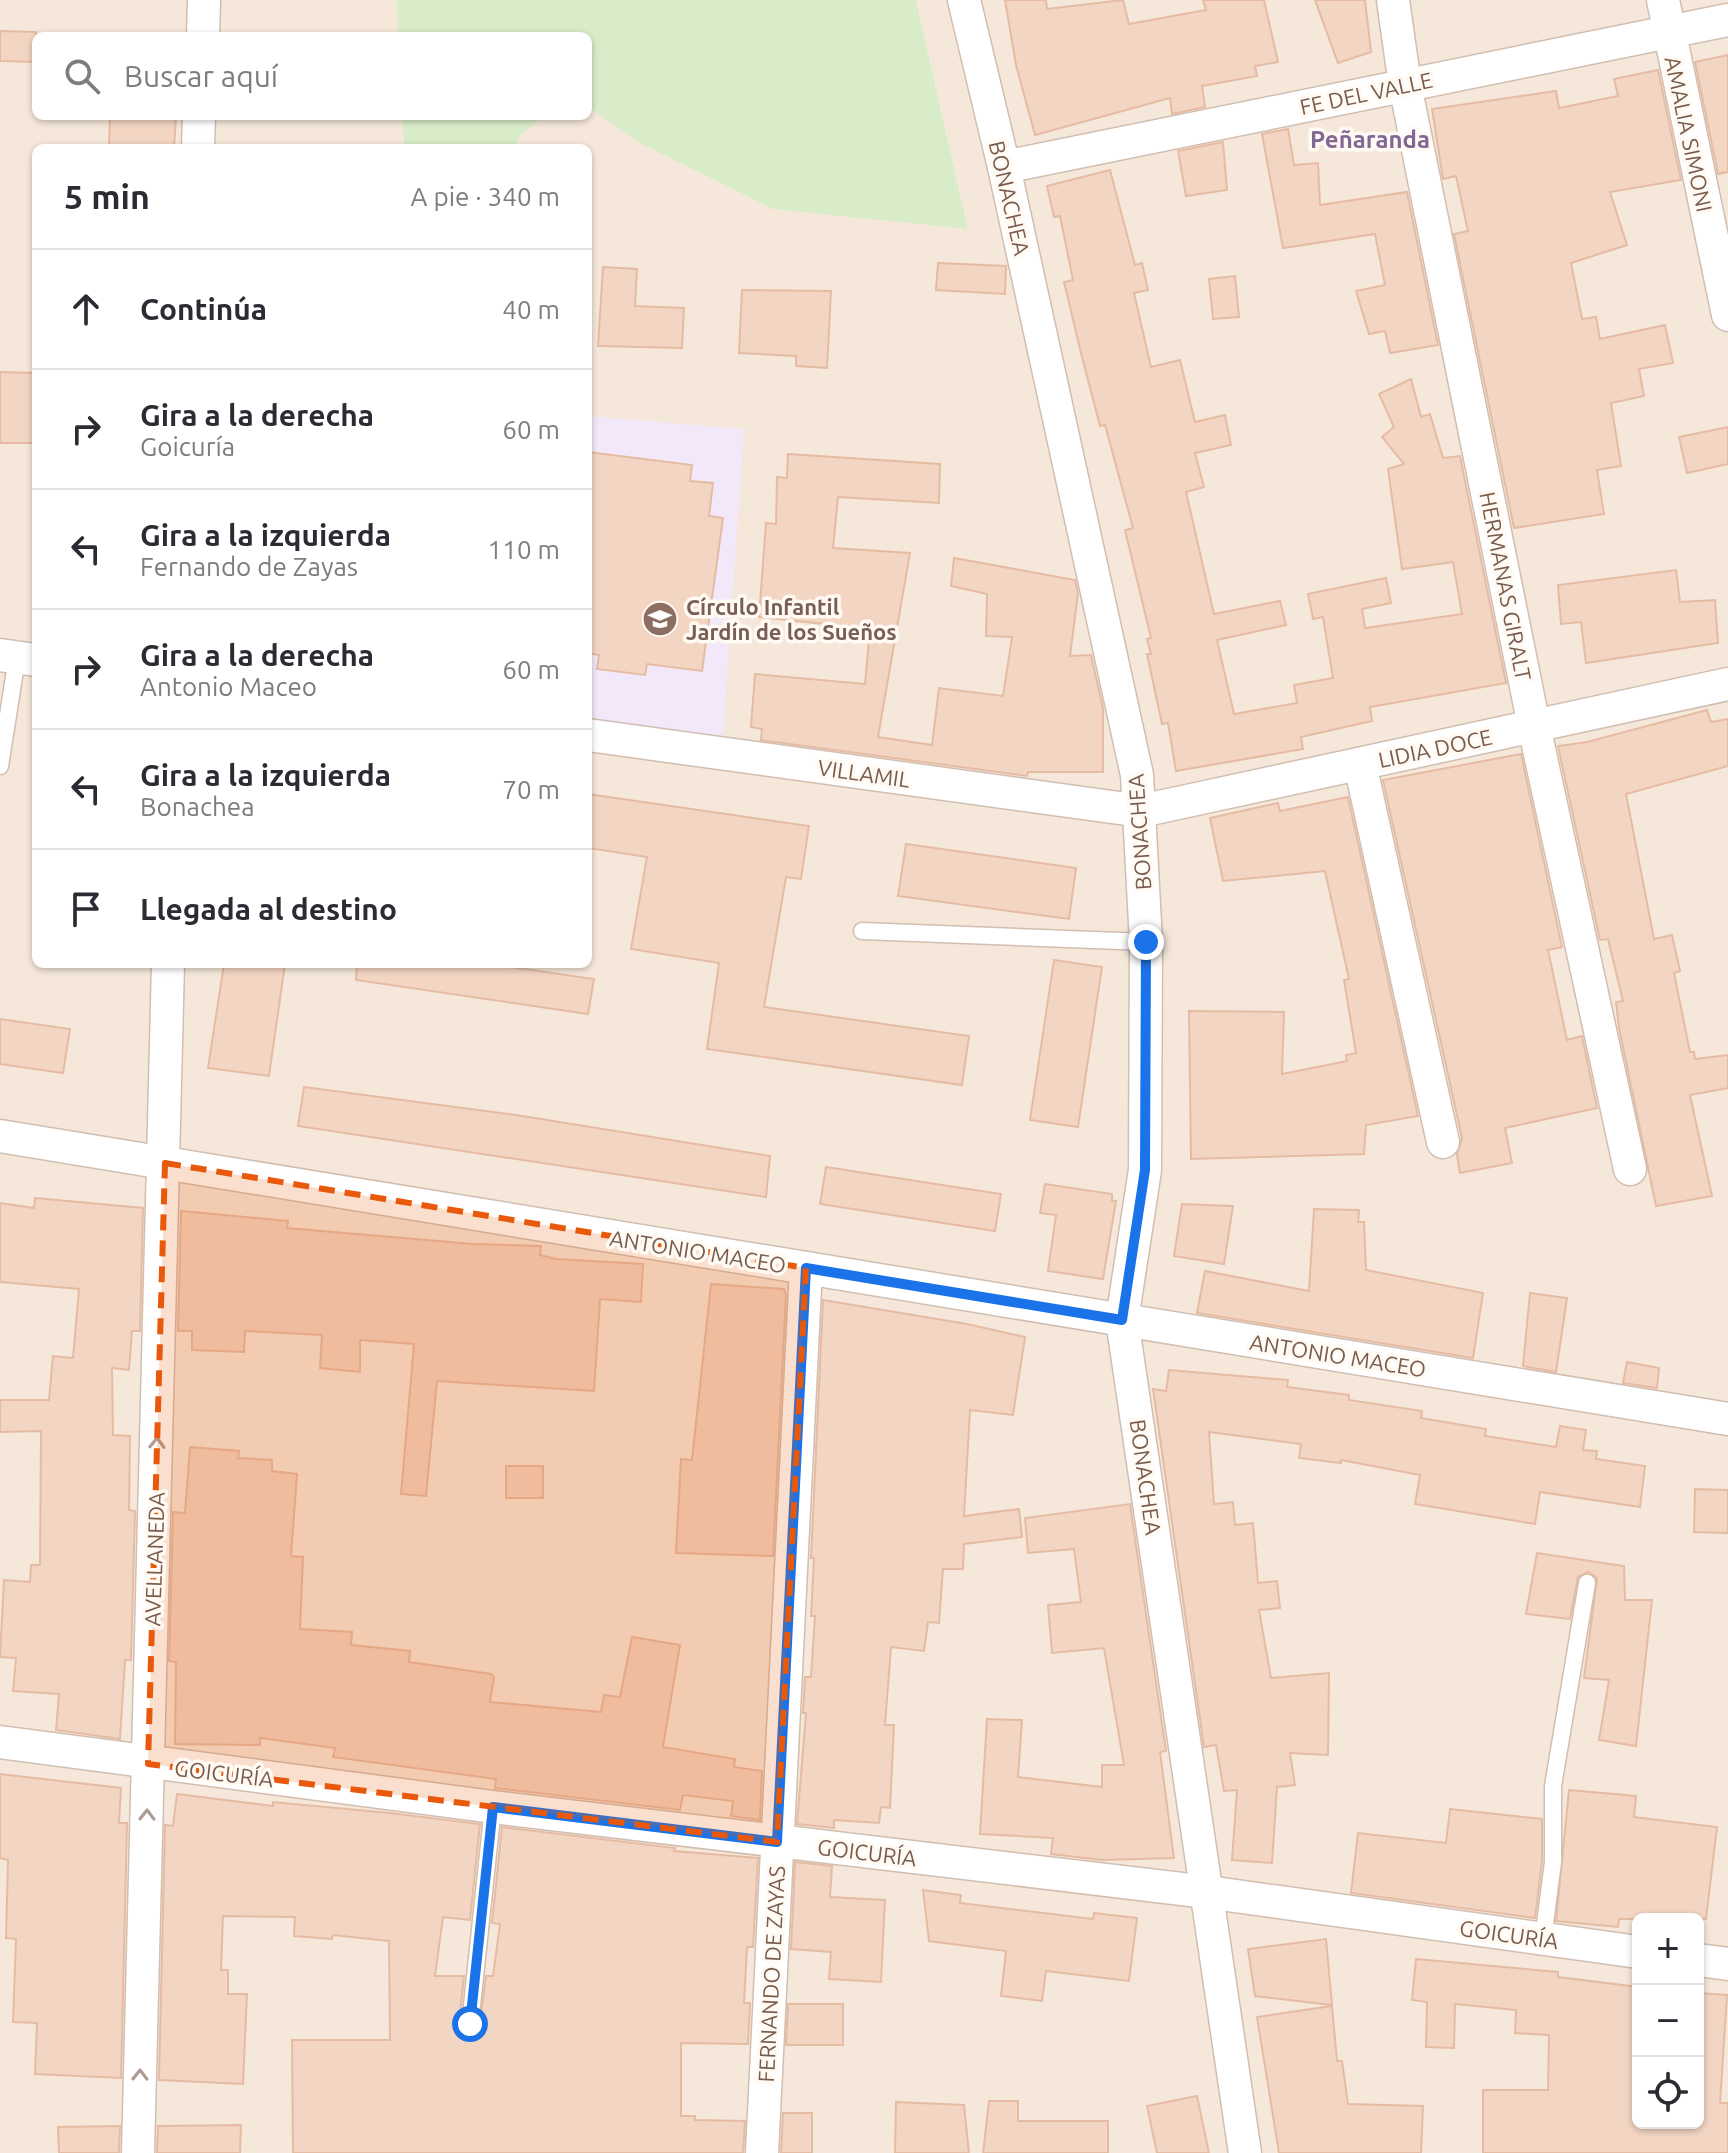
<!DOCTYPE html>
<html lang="es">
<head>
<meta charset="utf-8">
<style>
	body { margin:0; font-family:Ubuntu,sans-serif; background:#f2f2f3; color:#2b2b33 }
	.controls { position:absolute; right:24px; bottom:24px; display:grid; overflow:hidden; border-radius:12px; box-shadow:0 2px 6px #0004 }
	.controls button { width:72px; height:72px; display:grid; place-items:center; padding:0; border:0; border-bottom:2px solid #e1e1e2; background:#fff; color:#2b2b33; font:40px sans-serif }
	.stop { position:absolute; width:24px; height:24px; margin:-18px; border:6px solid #1a73e8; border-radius:50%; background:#fff }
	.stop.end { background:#1a73e8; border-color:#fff; box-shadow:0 2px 8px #0008 }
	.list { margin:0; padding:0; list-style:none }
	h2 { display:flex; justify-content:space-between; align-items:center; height:104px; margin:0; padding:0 32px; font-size:34px }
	h2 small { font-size:26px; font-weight:400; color:#7c7c81 }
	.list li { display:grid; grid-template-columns:52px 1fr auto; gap:24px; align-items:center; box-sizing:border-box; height:120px; padding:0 32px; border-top:2px solid #e1e1e2 }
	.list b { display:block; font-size:30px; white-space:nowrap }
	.list p { margin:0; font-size:26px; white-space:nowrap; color:#7c7c81 }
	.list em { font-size:26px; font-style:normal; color:#7c7c81 }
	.icon { flex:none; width:44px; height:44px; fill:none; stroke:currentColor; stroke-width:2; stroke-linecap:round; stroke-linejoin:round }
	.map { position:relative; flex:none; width:1728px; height:2153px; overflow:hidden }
	.search { position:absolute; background:#fff; box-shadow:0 2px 6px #0004; left:32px; top:32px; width:560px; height:88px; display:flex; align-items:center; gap:20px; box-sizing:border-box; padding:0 28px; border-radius:12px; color:#7c7c81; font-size:30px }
	.panel { position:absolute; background:#fff; box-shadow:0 2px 6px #0004; left:32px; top:144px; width:560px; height:824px; border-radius:12px }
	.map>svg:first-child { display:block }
</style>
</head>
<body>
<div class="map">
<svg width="1728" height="2153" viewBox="0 0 1728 2153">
	<rect width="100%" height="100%" fill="#fdf6ec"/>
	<path fill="#f5e8da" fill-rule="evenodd" d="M0,0h397l1,36h-362v80h366l2,32h-368v816h552v-816h-74l6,-12 23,-20h45v-9l50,35 330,86 -52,-228h812v2153h-1728zM1638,1919h60v204h-60z"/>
	<path fill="#f3e8fa" d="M588,416l156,13 -22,320 -134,-18z"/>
	<g fill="#d8ecc9">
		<path d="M397,0h519l52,229 -195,-20 -135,-67 -50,-35v-71h-190z"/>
		<path d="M402,116h141l-23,20 -6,12h-110z"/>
	</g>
	<g fill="#f3d5c3" stroke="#e6bba3" stroke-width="2">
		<path d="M1005,0h41l1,9 76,-9 6,24 77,-14 -3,-10h61l14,62 -23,4 2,10 -55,10 3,21 -33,7 -2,-16 -135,37 -19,-70z"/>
		<path d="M1315,0h50l6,52 -33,11z"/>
		<path d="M0,31l36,1v30l-36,-1z"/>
		<path d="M1728,55v117l-10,2 -23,-112z"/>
		<path d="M1658,70l23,110 -71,12 17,53 -56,18 11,56 14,-2 4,22 65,-14 8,38 -34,6 5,27 -33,7 10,63 -24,4 7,44 -90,14 -60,-294 14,-3 -12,-55 -13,3 -11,-70 124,-18 3,17 59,-12 -4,-17z"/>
		<path d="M110,116h66l-2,32h-65z"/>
		<path d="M1288,129l6,36 24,-2 2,42 87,-13 31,153 -48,8 -5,-22 -16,3 -13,-43 29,-6 -10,-51 -92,14 -21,-114z"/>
		<path d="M1223,142l4,48 -41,6 -8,-45z"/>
		<path d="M1110,170l25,95 7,-2 6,27 -14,3 17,74 29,-7 15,62 30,-7 6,30 -36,8 9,34 -18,5 28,122 66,-13 6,24 -69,15 17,74 63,-11 -3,-18 39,-7 -10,-61 -10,2 -5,-25 78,-16 5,25 -29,6 3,19 97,-14 -9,-52 -51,7 -14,-100 16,-5 -22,-27 12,-10 -15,-33 32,-15 10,38 9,-3 13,44 17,-2 46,227 -136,24 2,14 -71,16 2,12 -127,22 -8,-48 -6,1 -15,-70h4l-4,-15 4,-1 -26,-108 8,-2 -28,-103 -5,1 -18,-69 -18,-75 9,-2 -13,-64 -6,1 -7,-31z"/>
		<path d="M938,263l68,3 -1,28 -69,-4z"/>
		<path d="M603,267l34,2 -2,37 49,2 -2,40 -84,-2z"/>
		<path d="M1235,276l4,41 -26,2 -4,-40z"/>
		<path d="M742,290l89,1 -4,77 -31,-2v-10l-57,-3z"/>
		<path d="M0,372l36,1v70h-36z"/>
		<path d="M1728,427v37l-41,9 -8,-36z"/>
		<path d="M588,452l104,13 -2,16 23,2 -4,33 14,2 -21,153 -55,-7 -2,11 -48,-6 2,-14 -11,-2z"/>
		<path d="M788,454l152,10 -1,39 -101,-6 -5,51 77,5 -32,184 54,8 7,-57 64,8 9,-59 -26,-1 1,-42 -36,-8 3,-28 121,22 3,13 -8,63 21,-1 12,53v64h-75l-1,4 -266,-36 1,-11 -11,-2 4,-53 110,10 5,-55 -111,-12 7,-94 10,1 1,-47 10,1z"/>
		<path d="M1676,570l4,32 35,-2 3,43 -132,20 -5,-41 -20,2 -3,-39z"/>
		<path d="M1707,710l4,12 17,-3v47l-102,28 28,145 18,-4 8,36 -6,2 16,79h4l1,7 33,-4v33l-38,7 22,101 -56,10 -37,-178 -3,-26 7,-1 -15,-62 -8,1 -42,-194 29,-4z"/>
		<path d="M1521,754l41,193 -14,3 19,90 15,-4 15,72 -92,20 7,35 -52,10 -3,-18 5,-17 -79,-358z"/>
		<path d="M588,794l221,32 -8,53 -15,-2 -22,130 205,29 -7,49 -255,-36 12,-86 -88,-14 16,-92 -59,-9z"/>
		<path d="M1348,797l70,319 -52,9 -2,29 -173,5 -2,-148 95,1 -2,62 65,-13 -1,-6 10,-2 -12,-73 5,-1 -24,-108 -102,10 -13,-63 68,-15 2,8z"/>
		<path d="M906,844l170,24 -7,51 -171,-23z"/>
		<path d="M1054,960l48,7 -24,160 -48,-7z"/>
		<path d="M224,964h61l-16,112 -61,-8z"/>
		<path d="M357,964h134l103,15 -6,35 -232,-34z"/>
		<path d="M0,1019l70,10 -7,44 -63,-9z"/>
		<path d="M304,1087l212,28 254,41 -4,41 -468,-71z"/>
		<path d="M826,1167l175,27 -6,37 -175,-27z"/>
		<path d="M1045,1184l67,10v7h4l-13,78 -55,-8 8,-56 -16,-2z"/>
		<path d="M35,1198l108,10 -3,123h-8l-3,39 -17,-2 1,67 17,1 -1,74 6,1 -4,149h-6l-5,79 -64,-9 3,-36 -46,-3 3,-33 -16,-1 4,-77 26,2 1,-17h9l1,-134 -41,1v-32h49l4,-44 20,2 6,-69 -79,-7v-79l34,5z"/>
		<path d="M1182,1204l51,2 -9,58 -50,-8z"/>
		<path d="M1314,1209l45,1 -1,12h6l2,48 117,23 -10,65 -276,-45 8,-42 104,20z"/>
		<path d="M181,1211l107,10 -1,7 186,16 68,2 -1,9 16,4 87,5 -2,38 -41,-3 -6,92 -157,-10 -11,115 -25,-2 13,-150 -54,-4v32l-40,-4 2,-33 -77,-4 -1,21 -52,-2v-19h-14z"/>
		<path d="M711,1284l73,5 2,6 -13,261 -97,-3 5,-94 11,1z"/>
		<path d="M1530,1293l37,5 -11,74 -33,-6z"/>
		<path d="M823,1300l144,24 58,13 -12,78 -43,-5 -6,106 55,-7 3,28 -58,7 -1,25h-20l-4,54 -11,-1 -4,29 -33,-4 -6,78h9l-4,83 -9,-1 -2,16 -45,-3v8l-37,-4 9,-111h-3l2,-36h6l4,-61h-4l3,-58h-3z"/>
		<path d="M1627,1362l32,6 -2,20 -34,-5z"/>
		<path d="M1169,1370l119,10 -1,7 62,8v5l73,11 -1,7 65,11 -1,7 71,11 4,-21 26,4 -3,20 14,1 -1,8 49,7 -5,41 -100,-15 -5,32 -120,-20 5,-29 -79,-15v3l-42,-5 2,-14 -92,-12 5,72 19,-2 2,23 18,-2 5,60 19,-2 3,27 -21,2 12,68 58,-5 -1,82 -38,-2 5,32 -18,2 -5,76 -40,-3 5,-70 -13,1 -8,-46 -12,2 -51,-358 13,2z"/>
		<path d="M190,1447l49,4 -1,7 34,2v11l25,3 -6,82 12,1 -3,72 52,3 -1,13 59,6 -1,11 82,12 3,3 -4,25 111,10 3,-17 16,2 12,-60 48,8 -17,102 72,12 -1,8 28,4 -2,49 -29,-4 2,-15 -50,-6 -3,15 -185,-22 1,-9 -163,-22 2,-9 -75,-10v7l-85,-1 1,-82 -7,-1 4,-149 12,1z"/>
		<rect x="506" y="1466" width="37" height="32"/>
		<path d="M1695,1489l33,1v43l-34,-1z"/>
		<path d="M1130,1504l36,247 -6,1 14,106 -72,2 -51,-6 2,-16 -73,-4 7,-115 35,1 -4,57 84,10v-22h22l-20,-117 -52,5 -4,-48 33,-3 -7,-53 -46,4 -3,-35z"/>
		<path d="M1537,1553l87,13 1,34h27l-16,146 -37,-6 10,-60 -25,-2 13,-100 -9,-6 -10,5 -8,42 -44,-5z"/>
		<path d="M0,1774l121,14 -2,35h8l-6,255 -86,-4 2,-51 -24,-1 3,-83 -10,-1 2,-78 -8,-2z"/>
		<path d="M1569,1790l67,6 -2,21 83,10 -11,92h-87l-1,8 -62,-6z"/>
		<path d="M177,1794l96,12v-4l117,11 90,11 -10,96 -27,-3 -8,59h29l-5,48 9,11 11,-5 7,-54h7l7,-52 -8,-1 10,-96 173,21 -1,3 84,7 -5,89h-6l-3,56h6l-2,41 -67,-1v73h14v4l50,1 -2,32h-450l-1,-113h98l-1,-99 -56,-6 -1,4 -38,-3 1,-19 -72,-1 -2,54h7v24h19l-4,90 -84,-4 6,-255 8,1z"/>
		<path d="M1450,1809l92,10v42l-7,57 -184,-25 7,-60 88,10z"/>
		<path d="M795,1862l37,4 -2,31 55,3 -4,82 -52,-3 2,-27 -40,-3z"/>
		<path d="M923,1890l38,5 -1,8 133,16 1,-6 43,5 -8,63 -83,-10 -4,30 -41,-5 5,-45 -77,-10z"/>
		<path d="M1326,1939l6,66 -77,-9 -7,-47z"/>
		<path d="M1416,1959l142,13v5l80,10v136h60v-130l29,2 -7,108h8v50h-245v-63h65l1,-55 -34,-2 1,-23 -61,-6 -1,44 -28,-1 1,-45 -15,-2z"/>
		<path d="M788,2004h55v41h-57z"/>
		<path d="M1332,2006l5,55h5l6,43 75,2 -2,47h-142l-22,-136z"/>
		<path d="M1197,2096l12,57h-52l-10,-47z"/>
		<path d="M989,2101h29v20h90v32h-125z"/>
		<path d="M896,2102l68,3 5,48h-74z"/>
		<path d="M783,2113h29v40h-31z"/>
		<path d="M241,2125l-1,28h-83l1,-27z"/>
		<path d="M120,2126l-1,27h-60l-1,-26z"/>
	</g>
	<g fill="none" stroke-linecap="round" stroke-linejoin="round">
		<defs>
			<g id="lane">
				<path d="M0,766l17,-108"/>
				<path d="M862,931l284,11"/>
				<path d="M1543,1939l10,-77v-76l34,-203"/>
				<path d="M470,2024l23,-217"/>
			</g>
			<g id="street">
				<path d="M964,0l40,167 133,608 9,167 -1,228 -23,150 123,833"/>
				<path d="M1393,0l12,85 129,641 96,443"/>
				<path d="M1663,0l65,315"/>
				<path d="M203,36l1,-36"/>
				<path d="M198,148l1,-32"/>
				<path d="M1004,167l724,-147"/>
				<path d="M0,655l36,5"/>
				<path d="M588,735l553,76 587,-127"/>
				<path d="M1360,764l83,378"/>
				<path d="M0,1136l1728,283"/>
				<path d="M0,1742l493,65 714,85 431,60"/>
				<path d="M1698,1960l30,4"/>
				<path d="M138,2153l30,-1189"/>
				<path d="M762,2153l44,-885"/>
			</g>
		</defs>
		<use href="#lane" stroke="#d1beb0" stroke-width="19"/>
		<use href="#street" stroke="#d1beb0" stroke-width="35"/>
		<use href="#lane" stroke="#fff" stroke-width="16"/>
		<use href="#street" stroke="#fff" stroke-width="32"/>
	</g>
	<defs><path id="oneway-chevron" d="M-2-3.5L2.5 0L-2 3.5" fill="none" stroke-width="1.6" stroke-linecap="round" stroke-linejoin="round" transform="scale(2)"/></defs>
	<g stroke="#af9d94">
		<use href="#oneway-chevron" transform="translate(157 1443) rotate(-88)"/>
		<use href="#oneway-chevron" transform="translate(147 1815) rotate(-89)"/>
		<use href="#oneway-chevron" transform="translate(140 2075) rotate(-89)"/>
	</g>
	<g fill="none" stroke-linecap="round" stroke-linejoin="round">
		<path stroke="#1a73e8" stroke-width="10" d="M470,2024l23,-217 284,35 29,-574 316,52 23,-150 1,-228"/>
	</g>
	<path fill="#e8590c" fill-opacity="0.2" stroke="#e8590c" stroke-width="6" stroke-dasharray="16 10" stroke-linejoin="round" d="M165,1163l641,105 -29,574 -629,-78z"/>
	<defs>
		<symbol id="school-disc" viewBox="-11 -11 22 22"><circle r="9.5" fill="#8d6e63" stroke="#fffaf3"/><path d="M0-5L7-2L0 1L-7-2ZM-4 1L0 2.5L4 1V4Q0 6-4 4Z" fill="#fff"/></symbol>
	</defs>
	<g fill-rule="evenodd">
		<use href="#school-disc" x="640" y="599" width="40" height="40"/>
	</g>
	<g text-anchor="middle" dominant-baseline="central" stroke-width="7" stroke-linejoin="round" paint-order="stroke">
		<g font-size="22" fill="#7a5c4d" stroke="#fffaf3">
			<text transform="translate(1366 93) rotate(-12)">FE DEL VALLE</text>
			<text transform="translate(1689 134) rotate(78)">AMALIA SIMONI</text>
			<text transform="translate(1010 198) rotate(77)">BONACHEA</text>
			<text transform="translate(1506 586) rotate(79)">HERMANAS GIRALT</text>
			<text transform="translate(1435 748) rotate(-12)">LIDIA DOCE</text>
			<text transform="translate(864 773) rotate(8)">VILLAMIL</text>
			<text transform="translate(1139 832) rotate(-94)">BONACHEA</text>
			<text transform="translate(698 1251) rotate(9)">ANTONIO MACEO</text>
			<text transform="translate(1338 1355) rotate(9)">ANTONIO MACEO</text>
			<text transform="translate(1146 1477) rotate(82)">BONACHEA</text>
			<text transform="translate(154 1559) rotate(-88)">AVELLANEDA</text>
			<text transform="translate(224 1773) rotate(7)">GOICURÍA</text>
			<text transform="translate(867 1852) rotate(7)">GOICURÍA</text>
			<text transform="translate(1509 1934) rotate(8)">GOICURÍA</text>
			<text transform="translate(771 1974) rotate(-87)">FERNANDO DE ZAYAS</text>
		</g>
		<g font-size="22" font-weight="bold" fill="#785e54" stroke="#fffaf3" text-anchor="start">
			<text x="686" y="606">Círculo Infantil<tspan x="686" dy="25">Jardín de los Sueños</tspan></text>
		</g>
		<g font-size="24" font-weight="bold" fill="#846695" stroke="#fffaf3">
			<text x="1370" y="139">Peñaranda</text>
		</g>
	</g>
</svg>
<div class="controls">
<button>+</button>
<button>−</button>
<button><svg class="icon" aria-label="locate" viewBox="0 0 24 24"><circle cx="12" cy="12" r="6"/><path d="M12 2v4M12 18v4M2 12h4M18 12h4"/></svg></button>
</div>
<div class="stop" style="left:470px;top:2024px"></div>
<div class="stop end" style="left:1146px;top:942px"></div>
<div class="search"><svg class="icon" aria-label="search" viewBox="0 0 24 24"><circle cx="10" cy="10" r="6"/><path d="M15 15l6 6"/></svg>Buscar aquí</div>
<section class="panel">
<h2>5 min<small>A pie · 340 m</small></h2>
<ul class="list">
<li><svg class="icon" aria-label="ahead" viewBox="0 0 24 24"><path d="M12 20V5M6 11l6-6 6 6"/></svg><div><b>Continúa</b></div><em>40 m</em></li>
<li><svg class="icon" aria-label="right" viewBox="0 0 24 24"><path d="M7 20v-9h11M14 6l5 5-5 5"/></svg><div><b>Gira a la derecha</b><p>Goicuría</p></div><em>60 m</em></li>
<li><svg class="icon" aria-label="left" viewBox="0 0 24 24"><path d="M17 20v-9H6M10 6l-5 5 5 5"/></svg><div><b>Gira a la izquierda</b><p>Fernando de Zayas</p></div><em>110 m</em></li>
<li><svg class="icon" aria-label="right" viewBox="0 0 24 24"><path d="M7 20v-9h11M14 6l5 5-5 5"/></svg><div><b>Gira a la derecha</b><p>Antonio Maceo</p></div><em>60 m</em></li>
<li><svg class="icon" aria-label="left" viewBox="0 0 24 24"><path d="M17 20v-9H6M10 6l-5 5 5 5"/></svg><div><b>Gira a la izquierda</b><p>Bonachea</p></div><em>70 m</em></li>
<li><svg class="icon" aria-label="arrive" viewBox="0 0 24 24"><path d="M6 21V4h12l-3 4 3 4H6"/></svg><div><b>Llegada al destino</b></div></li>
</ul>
</section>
</div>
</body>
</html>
